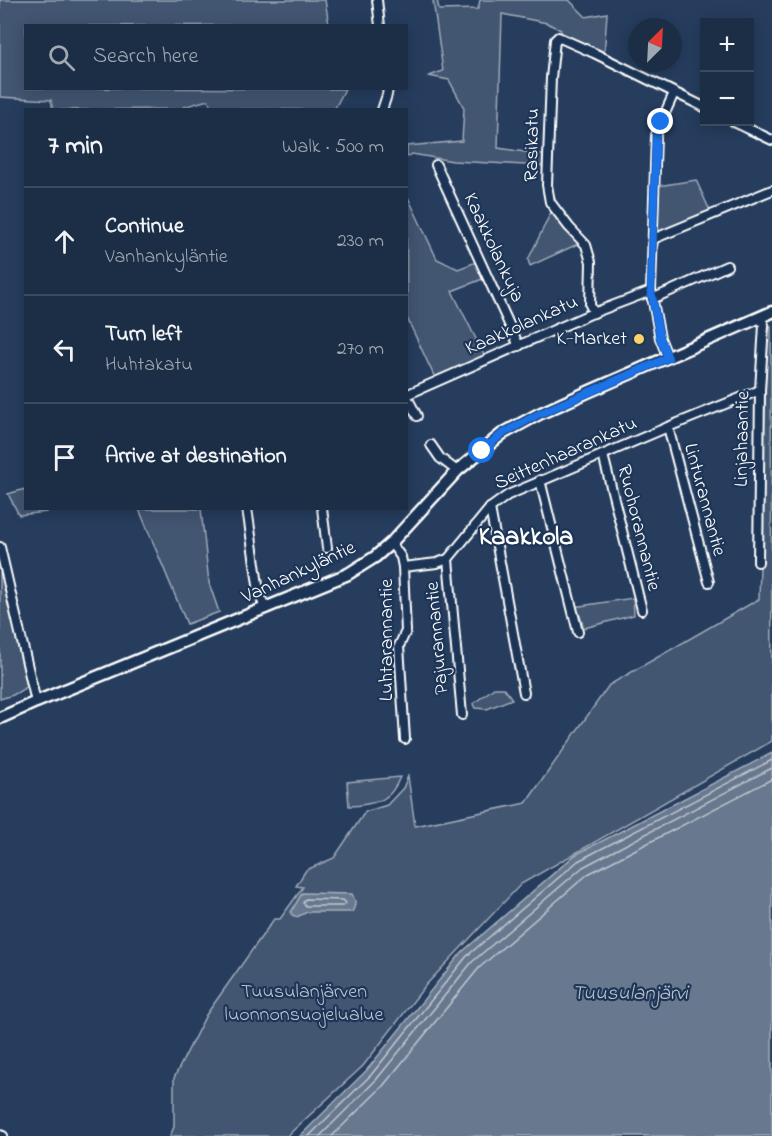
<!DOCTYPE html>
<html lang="en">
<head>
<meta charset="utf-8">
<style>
	body { margin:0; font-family:"Indie Flower",sans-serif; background:#25364d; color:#f1f3f6 }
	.controls { position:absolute; right:18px; top:18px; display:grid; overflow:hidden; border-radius:0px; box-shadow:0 3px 15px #0003 }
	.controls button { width:54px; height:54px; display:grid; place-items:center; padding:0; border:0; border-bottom:2px solid #3a4a5f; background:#1c2e46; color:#f1f3f6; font:30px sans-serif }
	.compass { position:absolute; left:628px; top:18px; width:54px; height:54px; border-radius:50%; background:#1c2e46; box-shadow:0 3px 15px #0003; rotate:24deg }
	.stop { position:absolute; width:18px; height:18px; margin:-14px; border:4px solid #1a73e8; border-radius:50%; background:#fff }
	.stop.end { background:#1a73e8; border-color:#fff; box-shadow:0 2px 6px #0008 }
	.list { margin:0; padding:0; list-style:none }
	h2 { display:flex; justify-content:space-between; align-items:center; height:78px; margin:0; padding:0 24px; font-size:26px }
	h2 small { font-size:20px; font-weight:400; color:#a0a8b3 }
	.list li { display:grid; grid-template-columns:39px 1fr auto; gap:18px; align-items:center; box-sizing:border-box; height:108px; padding:0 24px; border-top:2px solid #3a4a5f }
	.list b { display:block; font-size:22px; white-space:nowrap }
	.list p { margin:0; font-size:20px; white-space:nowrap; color:#a0a8b3 }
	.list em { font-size:20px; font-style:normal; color:#a0a8b3 }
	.icon { flex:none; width:33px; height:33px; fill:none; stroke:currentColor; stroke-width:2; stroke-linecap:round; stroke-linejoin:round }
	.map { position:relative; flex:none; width:772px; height:1136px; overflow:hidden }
	.search { position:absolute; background:#1c2e46; box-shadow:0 3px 15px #0003; left:24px; top:24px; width:384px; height:66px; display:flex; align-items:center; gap:15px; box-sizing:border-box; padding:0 21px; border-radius:0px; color:#a0a8b3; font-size:22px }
	.panel { position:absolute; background:#1c2e46; box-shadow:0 3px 15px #0003; left:24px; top:108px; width:384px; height:402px; border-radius:0px }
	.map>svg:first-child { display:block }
</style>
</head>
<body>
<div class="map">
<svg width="772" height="1136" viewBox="0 0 772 1136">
	<rect width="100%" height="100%" fill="#263d5e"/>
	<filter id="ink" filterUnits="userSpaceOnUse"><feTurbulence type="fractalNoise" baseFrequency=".0167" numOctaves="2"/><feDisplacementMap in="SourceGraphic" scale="12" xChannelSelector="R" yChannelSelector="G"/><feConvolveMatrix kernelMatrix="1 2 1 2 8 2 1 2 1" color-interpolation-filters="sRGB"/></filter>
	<g filter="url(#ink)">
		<g fill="#425672" stroke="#a0aab8" stroke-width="1.5">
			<path d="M0,0h325l4,25 -303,1v62l319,1 -11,21 -122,-1 -4,-9 -25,7v2l-130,1 -2,-10 -51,-3z"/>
			<path d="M433,0h4l2,10 39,-1 2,-9h89l17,17 21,-4 -3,43 -44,-20 1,-6 -14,-7 -45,-9 -4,134 47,7 -1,11 -91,-5 -41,-7 -5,3v-11l55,-5 2,-33 -15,-28 -20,-4 14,-5z"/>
			<path d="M696,180l15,33 -54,21 1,-48z"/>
			<path d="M406,193l31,66 21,10 21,-8 6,17 -33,13 34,68 -50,21 -29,-62z"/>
			<path d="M552,210l28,33 -50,23 -2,-6z"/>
			<path d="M771,325l1,416 -251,143 -96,102 -62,80 -76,70h-117l4,-9v-49l32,-63 68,-96h6l23,-32 -7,-1 10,-16 28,-12 31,-46 22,-7 16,-17 5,-12 7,50 111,-23 83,-118 150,-86 8,-264z"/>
			<path d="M25,489l1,19 19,1 1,3 -27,3 -11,-21z"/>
			<path d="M139,509h62l8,74 10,29 -32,12z"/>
			<path d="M0,562l27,125 -14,8 -13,4z"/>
			<path d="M633,598l1,17 -50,13 -5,-15h-4l-1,-6z"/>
			<path d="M494,688h10l8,11 -25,10 -12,-1 -2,-4z"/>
			<path d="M400,777c-3,7 -7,16 -14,20 -7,6 -28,9 -37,9l-2,-24z"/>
		</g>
		<g fill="#67788e" stroke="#a4aebb" stroke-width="1.5">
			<path d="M772,753v383h-472l66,-65 96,-119 113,-97z"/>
			<path d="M302,893l50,1c4,7 4,11 0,18h-45l-10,5 -5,-2 -1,-3z"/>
		</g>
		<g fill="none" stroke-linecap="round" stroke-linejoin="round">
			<g stroke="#c2c9d2" stroke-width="1.5">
				<path d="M305,899l38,1 3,3 -3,3h-37l-3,-3z"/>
				<path d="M309,1136l62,-61 96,-119 111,-95 194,-101"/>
				<path d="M320,1136l56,-56 96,-118 111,-95 189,-99"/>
				<path d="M332,1136l51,-50 96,-118 109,-94 184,-95"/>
			</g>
			<defs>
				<g id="street">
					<path d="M377,0l3,26"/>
					<path d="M382,110l5,-15 1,-7"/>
					<path d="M734,122l38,18"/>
					<path d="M436,165l83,181"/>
					<path d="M653,239l119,-49"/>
					<path d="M652,299l75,-33"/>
					<path d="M594,313l-4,-8 1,-43 -5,-17 -17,-18 -19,-25 -3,-17 4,-107 4,-38 3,-3 36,16 110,54"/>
					<path d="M668,358l-8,-20 -9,-47 5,-156 5,-13 13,-29"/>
					<path d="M406,395l182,-80 63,-24"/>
					<path d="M406,395l11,21"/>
					<path d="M668,427l41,155"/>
					<path d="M431,445l9,13 17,13"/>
					<path d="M603,455l39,155"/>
					<path d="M540,480l38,152"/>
					<path d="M247,508l12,84 6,17"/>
					<path d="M322,508l5,40"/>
					<path d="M490,508l34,185"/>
					<path d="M391,543l10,14 2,10 3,64 -7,15 6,93"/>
					<path d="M0,547l36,155"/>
					<path d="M448,559l14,156"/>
					<path d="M758,562l2,-172 4,-65 -4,-8"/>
					<path d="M403,567l34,-4 11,-4 42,-51 18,-13 160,-68 92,-37"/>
					<path d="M0,1135l3,1"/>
				</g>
				<path id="secondary" d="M0,718l36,-16 312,-128 27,-17 16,-14 66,-72 45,-37 37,-20 51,-23 182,-79"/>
			</defs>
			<use href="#street" stroke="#fff" stroke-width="12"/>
			<use href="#secondary" stroke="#fff" stroke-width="15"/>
			<use href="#street" stroke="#1d3557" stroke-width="8"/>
			<use href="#secondary" stroke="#1d3557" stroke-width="10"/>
		</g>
	</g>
	<g fill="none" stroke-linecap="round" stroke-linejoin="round" filter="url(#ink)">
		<path stroke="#1a73e8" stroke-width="8" d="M482,451l20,-17 37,-20 129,-56 -8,-20 -9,-47 5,-156 5,-13"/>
	</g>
	<circle fill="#ffd166" stroke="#1d3557" stroke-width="2" cx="639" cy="339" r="6"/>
	<g text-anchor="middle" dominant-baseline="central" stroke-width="4.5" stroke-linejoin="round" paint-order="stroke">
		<g font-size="20" fill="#fff" stroke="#1d3557">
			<text transform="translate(533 145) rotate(-89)">Rasikatu</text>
			<text transform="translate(493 248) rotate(65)">Kaakkolankuja</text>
			<text transform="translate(522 326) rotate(-24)">Kaakkolankatu</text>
			<text transform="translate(743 439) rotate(-89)">Linjahaantie</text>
			<text transform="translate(566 454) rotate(-24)">Seittenhaarankatu</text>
			<text transform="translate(704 500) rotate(75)">Linturannantie</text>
			<text transform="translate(638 528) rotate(76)">Ruohorannantie</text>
			<text transform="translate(299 573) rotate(-25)">Vanhankyläntie</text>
			<text transform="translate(438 638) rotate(-95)">Pajurannantie</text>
			<text transform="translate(387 640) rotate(-90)">Luhtarannantie</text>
		</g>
		<g font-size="20" fill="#fff" stroke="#1d3557" text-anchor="end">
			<text x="627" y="339">K-Market</text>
		</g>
		<g font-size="20" fill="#bdc4ce" stroke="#1d3557">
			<text x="304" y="992">Tuusulanjärven<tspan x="304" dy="23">luonnonsuojelualue</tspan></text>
		</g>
		<g font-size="21" font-style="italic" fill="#bbc2cc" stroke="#1d3557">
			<text x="630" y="994">Tuusulanjärvi</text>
		</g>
		<g font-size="26" font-weight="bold" fill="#fff" stroke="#1d3557">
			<text x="526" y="538">Kaakkola</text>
		</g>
	</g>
</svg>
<div class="controls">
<button>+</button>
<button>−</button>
</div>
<svg class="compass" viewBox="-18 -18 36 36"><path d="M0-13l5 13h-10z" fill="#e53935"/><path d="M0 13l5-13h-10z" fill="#a0a8b3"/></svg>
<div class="stop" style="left:482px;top:451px"></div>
<div class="stop end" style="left:661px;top:122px"></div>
<div class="search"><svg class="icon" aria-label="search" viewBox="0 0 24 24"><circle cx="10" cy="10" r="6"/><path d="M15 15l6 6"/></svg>Search here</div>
<section class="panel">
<h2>7 min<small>Walk · 500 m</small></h2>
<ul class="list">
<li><svg class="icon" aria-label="ahead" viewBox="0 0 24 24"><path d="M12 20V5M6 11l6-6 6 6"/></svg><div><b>Continue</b><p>Vanhankyläntie</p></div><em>230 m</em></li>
<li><svg class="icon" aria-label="left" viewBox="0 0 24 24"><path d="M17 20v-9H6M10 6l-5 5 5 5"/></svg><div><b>Turn left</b><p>Huhtakatu</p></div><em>270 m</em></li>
<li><svg class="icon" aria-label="arrive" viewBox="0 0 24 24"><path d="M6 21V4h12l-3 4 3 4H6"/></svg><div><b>Arrive at destination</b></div></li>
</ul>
</section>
</div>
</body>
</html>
